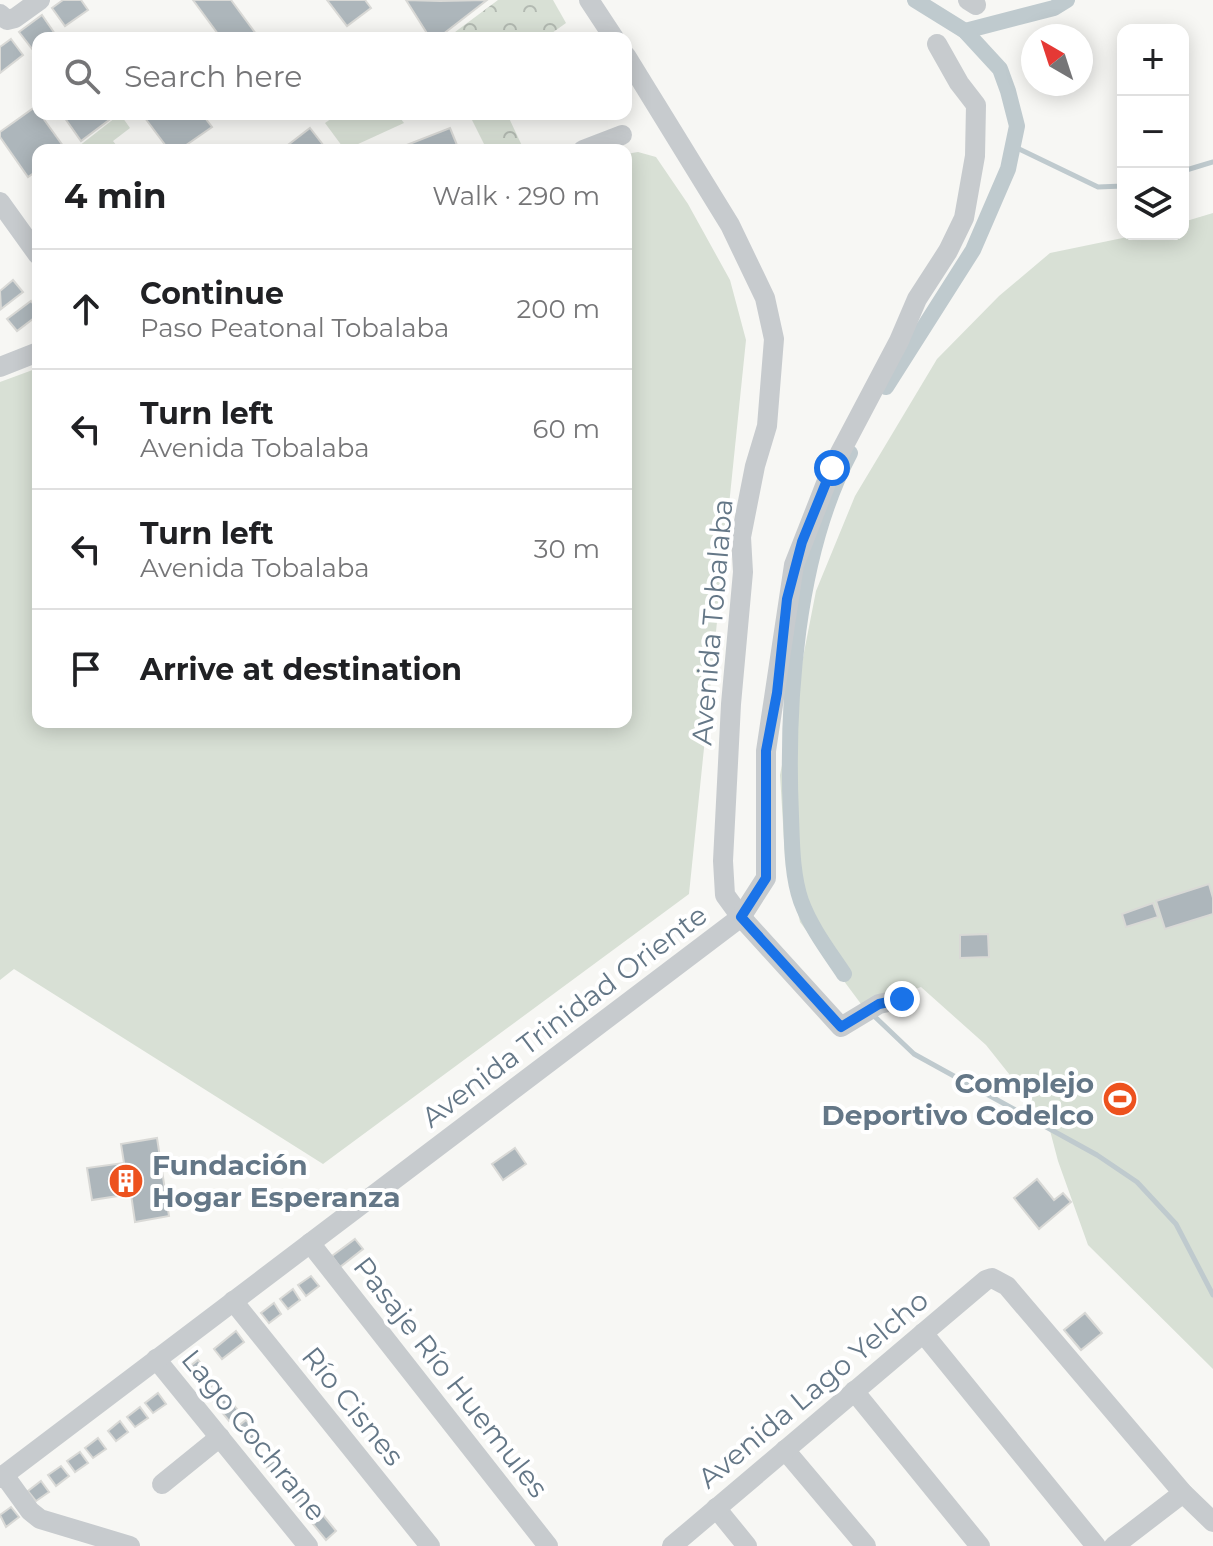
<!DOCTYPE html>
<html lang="en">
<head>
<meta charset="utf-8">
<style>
	body { margin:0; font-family:Montserrat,sans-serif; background:#f6f6f6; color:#202124 }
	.controls { position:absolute; right:24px; top:24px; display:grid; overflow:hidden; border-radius:16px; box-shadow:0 4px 20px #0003 }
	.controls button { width:72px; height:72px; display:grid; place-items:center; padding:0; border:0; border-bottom:2px solid #e0e0e0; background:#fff; color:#202124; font:40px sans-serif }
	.compass { position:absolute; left:1021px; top:24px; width:72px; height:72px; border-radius:50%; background:#fff; box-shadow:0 4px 20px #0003; rotate:321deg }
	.stop { position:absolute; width:24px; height:24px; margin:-18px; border:6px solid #1a73e8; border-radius:50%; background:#fff }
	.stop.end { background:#1a73e8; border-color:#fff; box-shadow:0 2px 8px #0008 }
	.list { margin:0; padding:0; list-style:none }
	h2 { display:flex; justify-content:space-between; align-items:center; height:104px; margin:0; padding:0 32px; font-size:34px }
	h2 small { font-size:26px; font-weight:400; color:#757577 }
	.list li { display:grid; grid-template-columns:52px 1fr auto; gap:24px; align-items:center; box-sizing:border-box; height:120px; padding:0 32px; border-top:2px solid #e0e0e0 }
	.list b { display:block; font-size:30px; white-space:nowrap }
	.list p { margin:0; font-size:26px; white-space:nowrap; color:#757577 }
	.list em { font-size:26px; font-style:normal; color:#757577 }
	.icon { flex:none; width:44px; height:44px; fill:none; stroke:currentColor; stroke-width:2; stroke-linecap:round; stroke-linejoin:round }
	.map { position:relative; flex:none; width:1213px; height:1546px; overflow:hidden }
	.search { position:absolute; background:#fff; box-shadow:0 4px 20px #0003; left:32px; top:32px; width:600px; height:88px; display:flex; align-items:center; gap:20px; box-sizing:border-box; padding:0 28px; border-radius:16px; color:#757577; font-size:30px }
	.panel { position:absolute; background:#fff; box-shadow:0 4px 20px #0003; left:32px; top:144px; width:600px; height:584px; border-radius:16px }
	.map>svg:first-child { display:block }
</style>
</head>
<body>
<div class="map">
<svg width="1213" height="1546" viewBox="0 0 1213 1546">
	<defs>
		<pattern id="forest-crowns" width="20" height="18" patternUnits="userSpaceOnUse" patternTransform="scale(2)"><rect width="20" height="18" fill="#d8e0d5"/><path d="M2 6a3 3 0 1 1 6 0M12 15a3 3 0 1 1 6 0" fill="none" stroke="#b3bab2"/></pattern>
	</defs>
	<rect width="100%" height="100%" fill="#f7f7f4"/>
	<g fill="#d8e0d5">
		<path d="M120,114l10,14 -17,13 7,9h-46z"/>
		<path d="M338,114h59l7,9 -59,27 -20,-27z"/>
		<path d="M638,152l18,5 32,47 42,76 16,60 -57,554 -366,270 -309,-195 -14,11v-598l38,-14v354h588v-568z"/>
		<path d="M1213,213v1156l-125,-124 -30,-84 -10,-38 -62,-78 -65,-58 -57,21 -64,-86 -15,-66 -5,-81 36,-184 39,-95 82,-137 62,-63 51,-43 92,-19h41v-12z"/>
	</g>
	<g fill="url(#forest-crowns)">
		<path d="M498,0h55l13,23 -21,15h-98z"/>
		<path d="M469,114h38l17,36h-37z"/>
	</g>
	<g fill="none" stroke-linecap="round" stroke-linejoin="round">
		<g stroke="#bfcace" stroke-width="5">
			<path d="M1015,147l83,40 25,-1"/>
			<path d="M1183,171l30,-9"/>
			<path d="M873,1015l41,39 183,101 40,27 39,42 37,71"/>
		</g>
		<g stroke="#bfcace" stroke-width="16">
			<path d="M965,31l89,-23 13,-8"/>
			<path d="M886,387l87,-137 35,-81 9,-43 -9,-35 -8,-22 -35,-38 -50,-31"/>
			<path d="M844,974c-16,-24 -33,-46 -43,-73 -9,-26 -9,-57 -10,-85 -5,-113 5,-261 59,-363"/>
		</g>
	</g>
	<g fill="#adb6bb" stroke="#d9d9d6" stroke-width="2">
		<path d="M63,0h18l7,10 -23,16 -13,-18z"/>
		<path d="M193,0h38l28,38h-38z"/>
		<path d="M327,0h38l6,8 -24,18z"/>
		<path d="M406,0l34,1 47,-1 -49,38h-8z"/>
		<path d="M42,15l13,19 -6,4h-11v8l-5,4 -14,-18z"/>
		<path d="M11,39l12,16 -23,18v-26z"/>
		<path d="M35,107l31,43h-28v20l-10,7 -28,-40v-5z"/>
		<path d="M62,114h55l-36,27z"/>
		<path d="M150,114h52l10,13 -33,23h-10l-24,-32z"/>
		<path d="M310,128l17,22h-35l-4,-5z"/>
		<path d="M450,128l9,22h-65z"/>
		<path d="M13,280l10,12 -22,17 -1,-18z"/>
		<path d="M31,301l7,9v5l-21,16 -10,-12z"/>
		<path d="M1209,884l4,14v16l-48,15 -9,-28z"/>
		<path d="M1153,903l5,14 -32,10 -4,-13z"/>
		<path d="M988,934l1,23 -29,1v-23z"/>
		<path d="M157,1138l12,78 -34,6 -4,-28 -39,6 -5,-32 37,-5 -3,-19z"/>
		<path d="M515,1148l11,16 -23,16 -11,-16z"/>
		<path d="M1037,1179l17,21 9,-7 8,9 -32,27 -25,-31z"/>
		<path d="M355,1239l8,10 -23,18 -8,-11z"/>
		<path d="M311,1276l8,10 -13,10 -8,-11z"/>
		<path d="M293,1289l7,11 -12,9 -8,-10z"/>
		<path d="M274,1303l7,11 -12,9 -8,-10z"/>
		<path d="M1085,1313l17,20 -21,17 -17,-20z"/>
		<path d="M236,1331l8,11 -22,17 -8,-10z"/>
		<path d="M198,1360l18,22 -10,9 -18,-23z"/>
		<path d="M222,1390l18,23 -11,8 -18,-22z"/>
		<path d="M158,1393l8,11 -13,9 -8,-10z"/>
		<path d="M140,1407l8,11 -13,9 -8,-10z"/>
		<path d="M246,1420l18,23 -10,8 -18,-23z"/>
		<path d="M120,1421l8,11 -12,9 -8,-10z"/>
		<path d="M98,1438l8,11 -13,9 -8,-10z"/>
		<path d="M270,1451l18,22 -10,8 -18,-22z"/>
		<path d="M80,1452l8,11 -13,9 -8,-11z"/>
		<path d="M61,1466l8,10 -13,10 -8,-11z"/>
		<path d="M294,1479l18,22 -10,8 -18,-22z"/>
		<path d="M41,1481l8,11 -13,9 -8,-10z"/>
		<path d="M11,1507l8,10 -13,10 -6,-12z"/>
		<path d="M318,1509l18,22 -10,9 -18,-22z"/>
	</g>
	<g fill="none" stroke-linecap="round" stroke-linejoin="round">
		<g stroke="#c7cbce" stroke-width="20">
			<path d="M589,0l25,38"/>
			<path d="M968,0l8,5"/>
			<path d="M0,14l7,6 8,-2 25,-18"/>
			<path d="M626,56l104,169 35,73 9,41 -7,87 -12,40 -14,71 2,35 -12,132 -8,157 2,34 16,22 100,110 38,-23 23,-5"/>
			<path d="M583,150l39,-15"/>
			<path d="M0,202l38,53"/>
			<path d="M0,367l38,-15"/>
			<path d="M310,1243l238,303"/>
			<path d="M233,1301l197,245"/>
			<path d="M923,1333l173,213"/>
			<path d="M156,1359l152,187"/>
			<path d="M854,1391l126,155"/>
			<path d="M785,1450l81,96"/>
			<path d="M4,1475l26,36 10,8 90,27"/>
			<path d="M0,1478l741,-561 25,-39v-127l28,-186 38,-97 67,-127 18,-42 31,-48 16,-33 11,-62 1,-51 -17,-22 -22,-39"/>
			<path d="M162,1484l58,-47"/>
			<path d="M716,1508l31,38"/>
			<path d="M672,1546l314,-266 6,-2 15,8 176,207 30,29"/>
			<path d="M1114,1546l69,-53"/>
		</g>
	</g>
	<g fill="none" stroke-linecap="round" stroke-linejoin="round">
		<path stroke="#1a73e8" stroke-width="10" d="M832,468l-30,74 -15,57 -10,94 -11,58v127l-25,39 100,110 38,-23 23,-5"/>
	</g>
	<defs>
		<symbol id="stadium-disc" viewBox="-11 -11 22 22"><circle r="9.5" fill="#ed521e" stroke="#fff"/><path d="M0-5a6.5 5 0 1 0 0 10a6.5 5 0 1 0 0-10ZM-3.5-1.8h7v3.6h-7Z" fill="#fff"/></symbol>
		<symbol id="building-disc" viewBox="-11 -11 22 22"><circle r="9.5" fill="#ed521e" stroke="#fff"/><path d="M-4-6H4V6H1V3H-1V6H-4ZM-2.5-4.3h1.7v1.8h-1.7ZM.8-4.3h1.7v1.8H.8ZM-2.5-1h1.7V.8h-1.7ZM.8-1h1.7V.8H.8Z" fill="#fff"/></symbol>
	</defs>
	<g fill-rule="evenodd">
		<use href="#stadium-disc" x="1100" y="1079" width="40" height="40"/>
		<use href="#building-disc" x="106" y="1161" width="40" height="40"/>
	</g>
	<g text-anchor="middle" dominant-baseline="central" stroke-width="8" stroke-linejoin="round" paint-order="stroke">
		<g font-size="28" fill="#647787" stroke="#fff">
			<text transform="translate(712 622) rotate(-85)">Avenida Tobalaba</text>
			<text transform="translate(564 1016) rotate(-37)">Avenida Trinidad Oriente</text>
			<text transform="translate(451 1377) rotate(52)">Pasaje Río Huemules</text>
			<text transform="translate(813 1389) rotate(-40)">Avenida Lago Yelcho</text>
			<text transform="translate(353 1406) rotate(51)">Río Cisnes</text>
			<text transform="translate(254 1435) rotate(51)">Lago Cochrane</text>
		</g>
		<g font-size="28" font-weight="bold" fill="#647787" stroke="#fff" text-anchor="end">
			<text x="1094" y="1083">Complejo<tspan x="1094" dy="32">Deportivo Codelco</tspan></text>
			<text x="152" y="1165" text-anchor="start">Fundación<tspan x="152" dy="32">Hogar Esperanza</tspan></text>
		</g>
	</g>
</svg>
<div class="controls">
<button>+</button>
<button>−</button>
<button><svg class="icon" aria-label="layers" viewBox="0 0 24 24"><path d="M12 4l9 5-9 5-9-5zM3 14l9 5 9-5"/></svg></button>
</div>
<svg class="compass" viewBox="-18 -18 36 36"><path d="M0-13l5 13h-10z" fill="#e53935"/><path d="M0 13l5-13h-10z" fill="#757577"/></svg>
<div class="stop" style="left:832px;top:468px"></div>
<div class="stop end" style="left:902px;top:999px"></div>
<div class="search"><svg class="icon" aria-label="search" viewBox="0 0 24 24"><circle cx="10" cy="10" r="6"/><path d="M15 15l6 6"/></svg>Search here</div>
<section class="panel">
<h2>4 min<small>Walk · 290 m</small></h2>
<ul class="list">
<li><svg class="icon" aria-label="ahead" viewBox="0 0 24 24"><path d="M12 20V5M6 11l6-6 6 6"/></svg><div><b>Continue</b><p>Paso Peatonal Tobalaba</p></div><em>200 m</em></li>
<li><svg class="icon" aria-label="left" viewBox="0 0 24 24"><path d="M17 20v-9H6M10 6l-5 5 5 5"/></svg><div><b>Turn left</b><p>Avenida Tobalaba</p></div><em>60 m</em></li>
<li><svg class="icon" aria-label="left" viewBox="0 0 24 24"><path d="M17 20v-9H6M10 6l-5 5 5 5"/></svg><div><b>Turn left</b><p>Avenida Tobalaba</p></div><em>30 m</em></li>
<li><svg class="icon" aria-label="arrive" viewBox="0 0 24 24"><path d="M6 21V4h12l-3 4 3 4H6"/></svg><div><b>Arrive at destination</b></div></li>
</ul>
</section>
</div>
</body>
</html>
